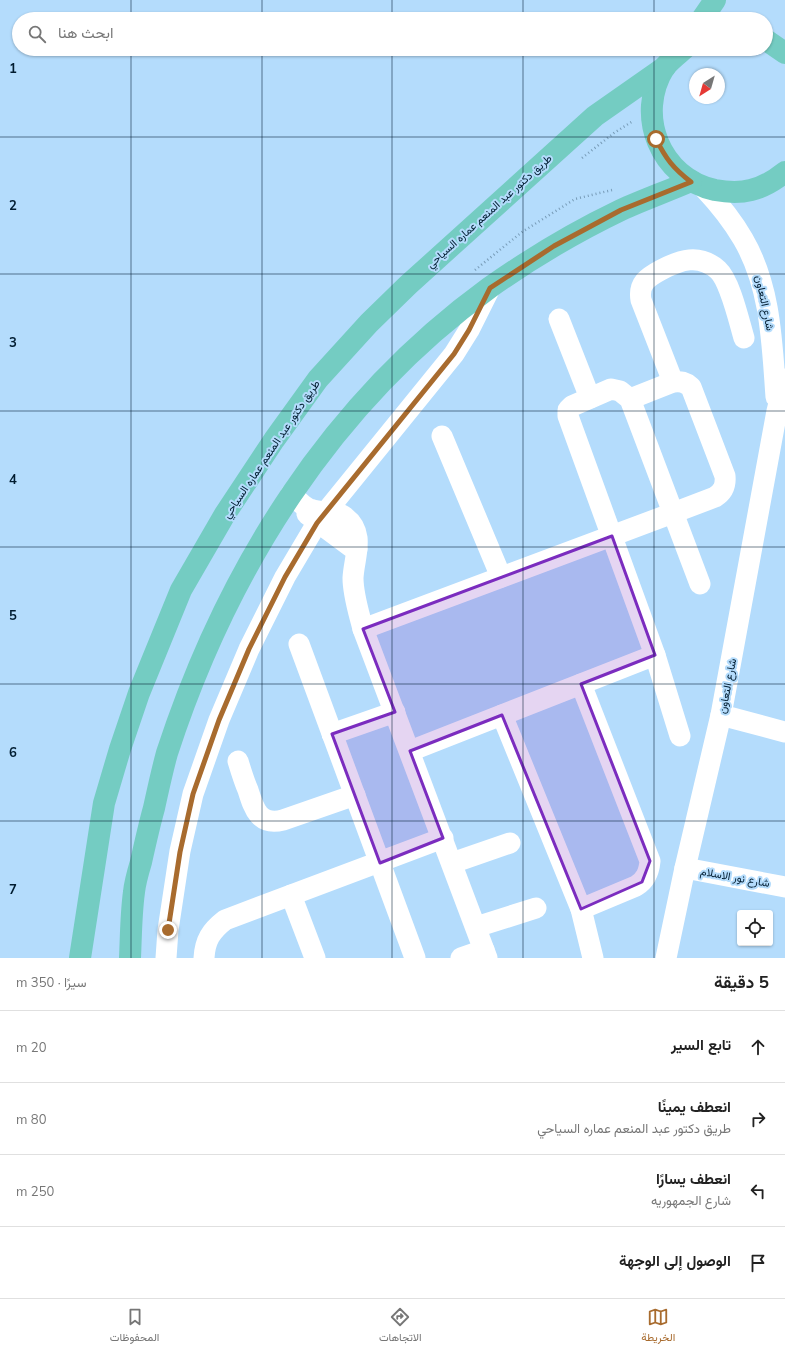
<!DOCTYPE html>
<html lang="ar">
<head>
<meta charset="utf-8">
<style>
	body { margin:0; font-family:Mulish,Vazirmatn,sans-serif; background:#f6f6f6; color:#222; direction:rtl }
	.controls { position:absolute; right:12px; bottom:12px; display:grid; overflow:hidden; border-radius:4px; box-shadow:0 1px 3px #0004 }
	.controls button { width:36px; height:36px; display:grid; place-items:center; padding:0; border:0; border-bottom:1px solid #e0e0e0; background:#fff; color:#222; font:20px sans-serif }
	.compass { position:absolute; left:689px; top:68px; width:36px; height:36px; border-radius:50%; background:#fff; box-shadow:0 1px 3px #0004; rotate:217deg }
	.stop { position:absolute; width:12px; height:12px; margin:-9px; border:3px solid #a86b2e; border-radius:50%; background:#fff }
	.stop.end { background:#a86b2e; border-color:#fff; box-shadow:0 1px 4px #0008 }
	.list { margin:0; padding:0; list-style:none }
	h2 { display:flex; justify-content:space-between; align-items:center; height:52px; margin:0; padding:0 16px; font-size:17px }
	h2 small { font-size:13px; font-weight:400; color:#767676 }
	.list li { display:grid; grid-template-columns:26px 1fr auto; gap:12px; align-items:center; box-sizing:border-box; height:72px; padding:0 16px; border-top:1px solid #e0e0e0 }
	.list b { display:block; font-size:15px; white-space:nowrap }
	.list p { margin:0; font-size:13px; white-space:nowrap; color:#767676 }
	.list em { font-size:13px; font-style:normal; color:#767676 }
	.icon { flex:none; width:22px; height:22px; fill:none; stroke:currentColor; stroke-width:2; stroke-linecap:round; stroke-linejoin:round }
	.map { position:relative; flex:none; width:785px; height:958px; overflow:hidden; direction:ltr }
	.search { position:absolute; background:#fff; box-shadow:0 1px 3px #0004; left:12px; right:12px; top:12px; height:44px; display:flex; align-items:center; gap:10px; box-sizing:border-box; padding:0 14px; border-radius:22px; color:#767676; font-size:15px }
	.sheet { height:340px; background:#fff }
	nav { display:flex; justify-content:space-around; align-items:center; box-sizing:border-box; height:56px; border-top:1px solid #e0e0e0; background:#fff; font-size:11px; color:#767676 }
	nav a { display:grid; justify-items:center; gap:2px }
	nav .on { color:#a86b2e }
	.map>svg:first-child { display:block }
</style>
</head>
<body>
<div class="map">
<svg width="785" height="958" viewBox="0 0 785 958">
	<rect width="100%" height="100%" fill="#b4dcfc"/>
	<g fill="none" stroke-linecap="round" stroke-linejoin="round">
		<g stroke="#789cb8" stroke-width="2.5" stroke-dasharray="1 3" stroke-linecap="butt">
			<path d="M582,158l32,-25 19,-12"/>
			<path d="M475,270l47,-38 53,-33 37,-9"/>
		</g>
		<g stroke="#fff" stroke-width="21">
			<path d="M704,188c15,16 28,32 39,51 28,48 29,104 33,158"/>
			<path d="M559,319l31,79"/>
			<path d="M673,382l-32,-82c-3,-17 7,-23 20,-30 19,-10 38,-17 57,0 12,11 21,51 26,68"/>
			<path d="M442,436l59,141"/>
			<path d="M291,494c6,5 12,13 19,15 12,5 25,0 35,8 21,16 9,40 8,61 0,17 6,35 10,51l124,329"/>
			<path d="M307,514l43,32 7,3"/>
			<path d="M363,629l310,-116 42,-16c8,-5 11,-11 10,-21l-34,-89c-6,-5 -10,-6 -18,-5l-43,17"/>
			<path d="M299,644l116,314"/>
			<path d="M581,684l69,177c-1,11 -4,19 -14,25l-55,23"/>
			<path d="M502,715l79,194 12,49"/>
			<path d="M721,715l64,17"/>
			<path d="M332,734l63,-22"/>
			<path d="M680,736l-25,-81 -87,-239v-6l4,-4 39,-17 9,2 10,8 70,185"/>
			<path d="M410,751l245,-96"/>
			<path d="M238,761c3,10 6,20 10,29 6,19 11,36 35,30l72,-25"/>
			<path d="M452,863l58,-20"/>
			<path d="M685,868l100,19"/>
			<path d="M291,895l24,63"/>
			<path d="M476,927l60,-19"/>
			<path d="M166,958l2,-28 12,-79 13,-57 26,-74 30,-71 36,-72 32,-54 137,-169 15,-24 21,-42"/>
			<path d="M204,958c1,-18 7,-27 21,-38l218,-82"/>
			<path d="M461,958l23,-8"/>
			<path d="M666,958l19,-90 36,-153 56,-304 8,-32"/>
		</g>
		<g stroke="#74ccc2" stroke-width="22">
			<path d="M702,19l13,-19"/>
			<path d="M766,40l19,13"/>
			<path d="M684,49c-7,6 -15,12 -20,19 -29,47 -4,110 51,122 11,2 24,3 36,0 13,-3 24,-10 34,-18"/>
			<path d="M80,958l24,-155 16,-54 19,-56 42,-103 44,-76 49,-74 44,-61 51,-56 39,-38 187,-169 70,-49"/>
			<path d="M130,958c1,-22 1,-44 4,-66 1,-10 4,-20 7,-30 4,-18 8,-36 13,-54 4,-18 8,-37 13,-55 60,-184 164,-350 322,-465 41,-29 86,-56 132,-78 22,-10 47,-19 70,-29"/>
		</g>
	</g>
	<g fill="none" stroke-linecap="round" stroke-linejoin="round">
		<path stroke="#a86b2e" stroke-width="5" d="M168,930l12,-78 13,-58 26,-74 30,-71 36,-72 32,-54 137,-169 15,-24 21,-42 64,-42 67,-36 70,-28c-18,-14 -25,-23 -35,-43"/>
	</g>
	<path fill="#7b2cbf" fill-opacity="0.2" stroke="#7b2cbf" stroke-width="3" stroke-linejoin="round" d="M612,536l43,119 -74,29 69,177 -8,21 -61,27 -79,-194 -92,36 33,87 -63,25 -48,-129 63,-22 -32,-83z"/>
	<path fill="none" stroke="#011c30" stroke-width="1" stroke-opacity="0.55" d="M131,0v19M262,0v19M392,0v19M523,0v19M654,0v19M131,49v909M262,49v909M392,49v909M523,49v909M654,49v909M0,137h785M0,274h785M0,411h785M0,547h785M0,684h785M0,821h785"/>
	<g text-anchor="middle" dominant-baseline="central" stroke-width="4" stroke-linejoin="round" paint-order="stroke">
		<g font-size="11" fill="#011c30" stroke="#b4dcfc">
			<text transform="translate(489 211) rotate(-42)">طريق دكتور عبد المنعم عماره السياحي</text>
			<text transform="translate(765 303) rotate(78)">شارع التعاون</text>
			<text transform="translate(271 449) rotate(-56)">طريق دكتور عبد المنعم عماره السياحي</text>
			<text transform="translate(727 686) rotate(-79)">شارع التعاون</text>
			<text transform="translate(735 877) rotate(10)">شارع نور الاسلام</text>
		</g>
	</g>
	<g font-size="13" text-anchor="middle" font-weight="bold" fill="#011c30" stroke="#b4dcfc" stroke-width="4" stroke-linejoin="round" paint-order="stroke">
		<text x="13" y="73">1</text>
		<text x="13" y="210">2</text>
		<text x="13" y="347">3</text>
		<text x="13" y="484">4</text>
		<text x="13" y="620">5</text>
		<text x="13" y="757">6</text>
		<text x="13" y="894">7</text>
	</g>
</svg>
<div class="controls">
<button><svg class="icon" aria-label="locate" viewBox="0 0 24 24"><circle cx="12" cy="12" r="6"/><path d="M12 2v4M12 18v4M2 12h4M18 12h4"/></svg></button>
</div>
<svg class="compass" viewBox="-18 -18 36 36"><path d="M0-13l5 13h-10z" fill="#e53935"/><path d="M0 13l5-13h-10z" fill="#767676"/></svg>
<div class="stop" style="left:656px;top:139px"></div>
<div class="stop end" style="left:168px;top:930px"></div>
<div class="search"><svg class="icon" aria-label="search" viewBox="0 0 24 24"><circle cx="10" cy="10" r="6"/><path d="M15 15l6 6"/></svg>ابحث هنا</div>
</div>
<section class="sheet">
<h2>5 دقيقة<small>سيرًا · 350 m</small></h2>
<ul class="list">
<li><svg class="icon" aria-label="ahead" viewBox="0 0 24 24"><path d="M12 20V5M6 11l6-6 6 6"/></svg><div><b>تابع السير</b></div><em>20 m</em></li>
<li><svg class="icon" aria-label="right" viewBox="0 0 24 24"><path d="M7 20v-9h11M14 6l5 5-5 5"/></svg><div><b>انعطف يمينًا</b><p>طريق دكتور عبد المنعم عماره السياحي</p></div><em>80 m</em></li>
<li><svg class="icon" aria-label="left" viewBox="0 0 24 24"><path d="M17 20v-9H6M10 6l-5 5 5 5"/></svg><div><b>انعطف يسارًا</b><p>شارع الجمهوريه</p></div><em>250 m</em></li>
<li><svg class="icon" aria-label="arrive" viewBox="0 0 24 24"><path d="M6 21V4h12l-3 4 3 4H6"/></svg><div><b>الوصول إلى الوجهة</b></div></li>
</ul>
</section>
<nav>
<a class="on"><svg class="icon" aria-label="map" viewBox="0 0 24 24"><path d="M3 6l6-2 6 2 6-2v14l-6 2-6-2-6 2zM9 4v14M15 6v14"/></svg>الخريطة</a>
<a><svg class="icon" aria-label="directions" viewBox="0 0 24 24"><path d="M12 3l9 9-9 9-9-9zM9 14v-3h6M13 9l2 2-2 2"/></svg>الاتجاهات</a>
<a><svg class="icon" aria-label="saved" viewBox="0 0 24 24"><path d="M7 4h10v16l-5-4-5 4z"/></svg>المحفوظات</a>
</nav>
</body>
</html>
